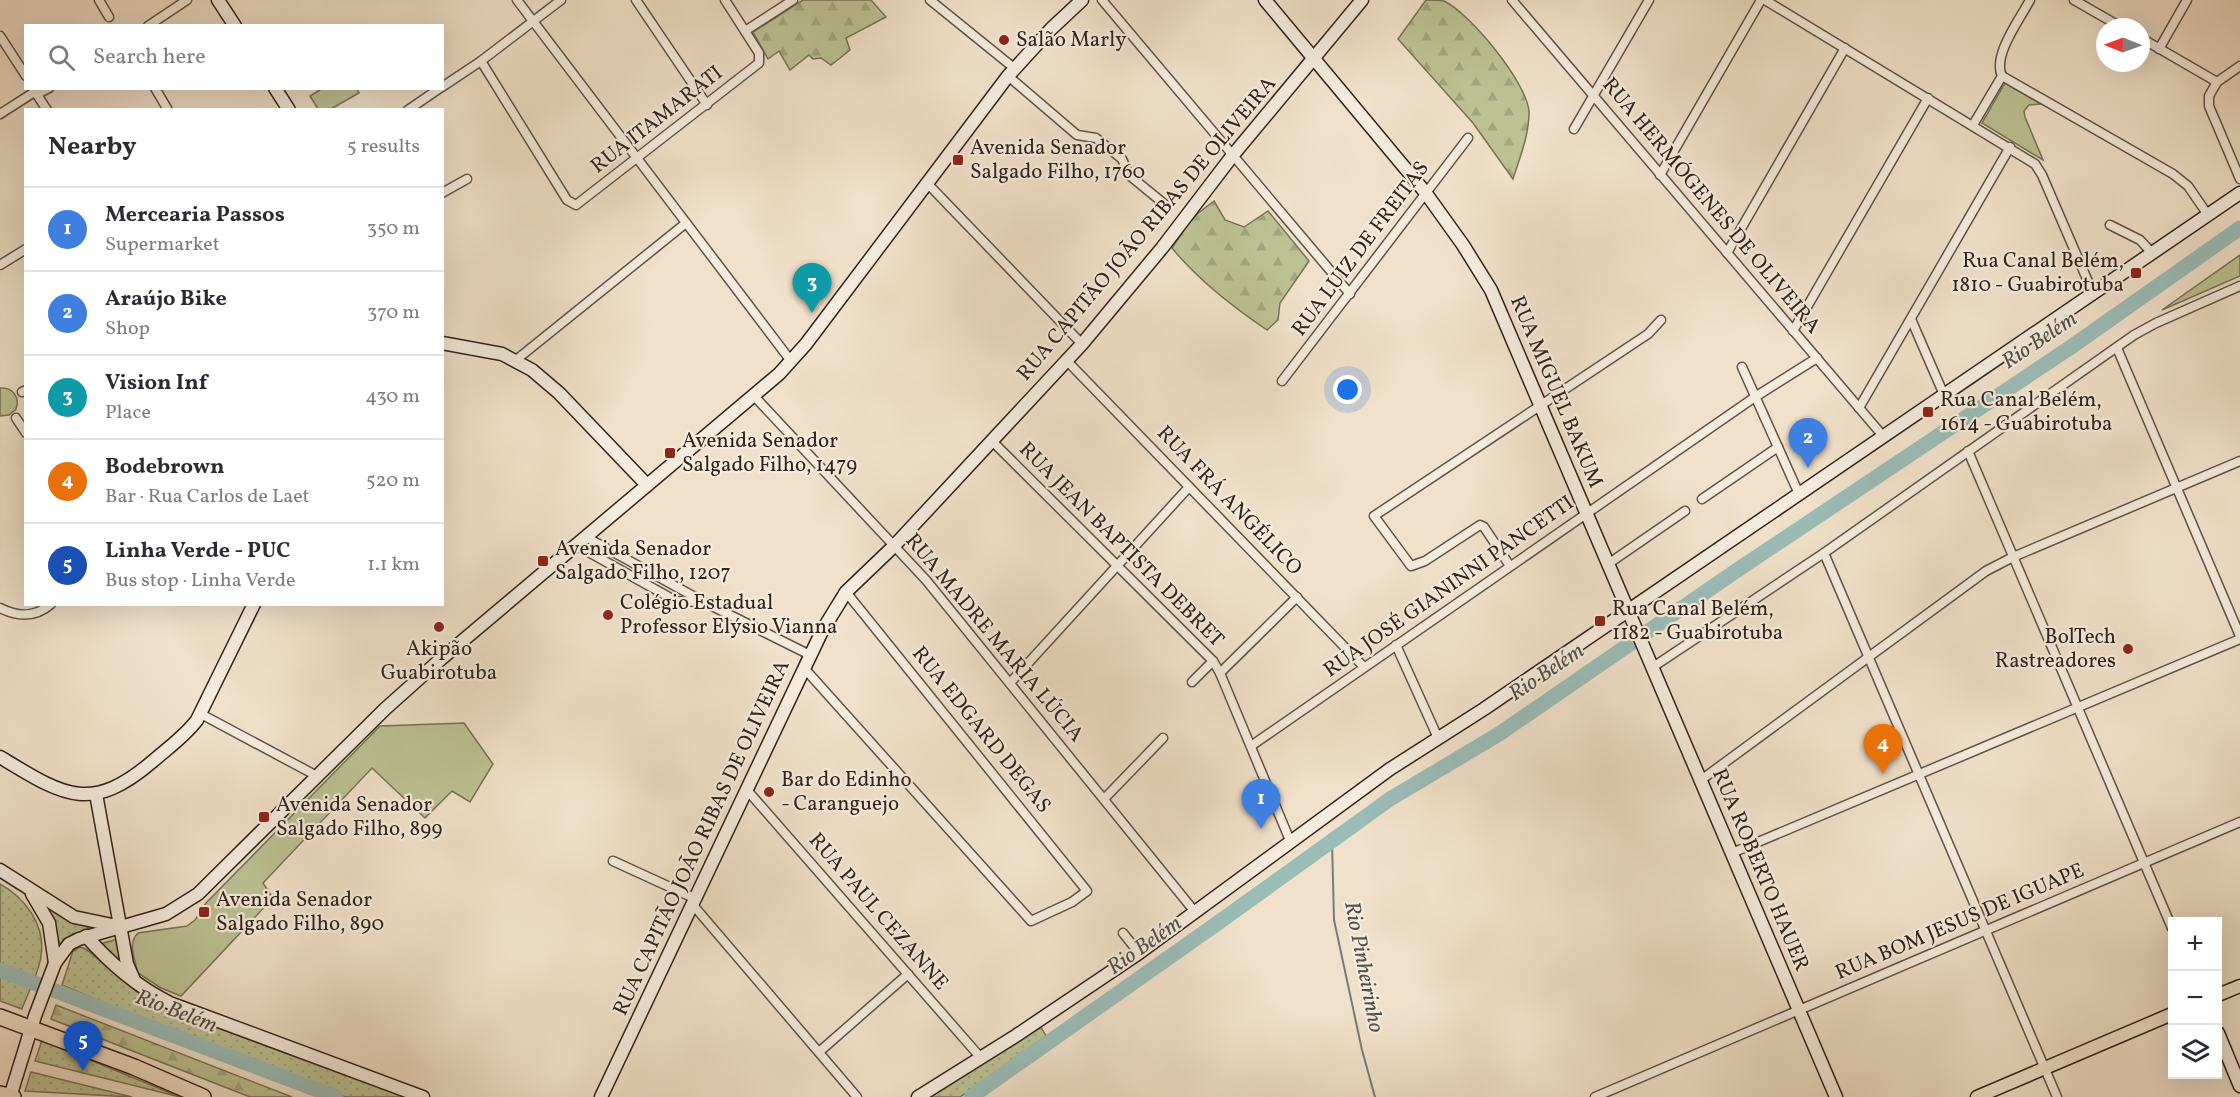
<!DOCTYPE html>
<html lang="en">
<head>
<meta charset="utf-8">
<style>
	body { margin:0; font-family:Vollkorn,serif; background:#f2f2f3; color:#2b2b33 }
	.controls { position:absolute; right:18px; bottom:18px; display:grid; overflow:hidden; border-radius:0px; box-shadow:0 6px 24px #0002 }
	.controls button { width:54px; height:54px; display:grid; place-items:center; padding:0; border:0; border-bottom:2px solid #e1e1e2; background:#fff; color:#2b2b33; font:30px sans-serif }
	.compass { position:absolute; left:2096px; top:18px; width:54px; height:54px; border-radius:50%; background:#fff; box-shadow:0 6px 24px #0002; rotate:271deg }
	.you { position:absolute; left:1348px; top:390px; width:21px; height:21px; margin:-15px; border:4px solid #fff; border-radius:50%; background:#1a73e8; box-shadow:0 0 0 9px #1a73e833 }
	.badge { display:grid; place-items:center; width:39px; height:39px; border-radius:50%; background:#7c3aed; color:#fff; font-size:20px; font-weight:700 }
	.pin { position:absolute; translate:-50% -50px; filter:drop-shadow(0 2px 3px #0008) }
	.pin::after { content:''; position:absolute; top:32px; width:21px; height:18px; background:inherit; clip-path:polygon(0 0,100% 0,50% 100%) }
	.list { margin:0; padding:0; list-style:none }
	h2 { display:flex; justify-content:space-between; align-items:center; height:78px; margin:0; padding:0 24px; font-size:26px }
	h2 small { font-size:20px; font-weight:400; color:#7c7c81 }
	.list li { display:grid; grid-template-columns:39px 1fr auto; gap:18px; align-items:center; box-sizing:border-box; height:84px; padding:0 24px; border-top:2px solid #e1e1e2 }
	.list b { display:block; font-size:22px; white-space:nowrap }
	.list p { margin:0; font-size:20px; white-space:nowrap; color:#7c7c81 }
	.list em { font-size:20px; font-style:normal; color:#7c7c81 }
	.icon { flex:none; width:33px; height:33px; fill:none; stroke:currentColor; stroke-width:2; stroke-linecap:round; stroke-linejoin:round }
	.map { position:relative; flex:none; width:2240px; height:1097px; overflow:hidden }
	.search { position:absolute; background:#fff; box-shadow:0 6px 24px #0002; left:24px; top:24px; width:420px; height:66px; display:flex; align-items:center; gap:15px; box-sizing:border-box; padding:0 21px; border-radius:0px; color:#7c7c81; font-size:22px }
	.panel { position:absolute; background:#fff; box-shadow:0 6px 24px #0002; left:24px; top:108px; width:420px; height:498px; border-radius:0px }
	.map>svg:first-child { display:block }
</style>
</head>
<body>
<div class="map">
<svg width="2240" height="1097" viewBox="0 0 2240 1097">
	<defs>
		<pattern id="grass-dots" width="8" height="8" patternUnits="userSpaceOnUse" patternTransform="scale(1.5)"><rect width="8" height="8" fill="#bdc295"/><path d="M2 2h.1M6 6h.1" fill="none" stroke="#a3a680" stroke-width="1.8" stroke-linecap="round"/></pattern>
		<pattern id="forest-firs" width="22" height="20" patternUnits="userSpaceOnUse" patternTransform="scale(1.5)"><rect width="22" height="20" fill="#bdc295"/><path d="M5 1l3.5 6h-7zM16 11l3.5 6h-7z" fill="#a3a680"/></pattern>
	</defs>
	<rect width="100%" height="100%" fill="#f1e1ca"/>
	<filter id="stains"><feTurbulence type="fractalNoise" baseFrequency=".00333" numOctaves="4"/><feColorMatrix values="0 0 0 0 .2 0 0 0 0 .09 0 0 0 0 .02 0 0 0 .5 -.17"/></filter>
	<radialGradient id="worn" r=".72"><stop offset=".6" stop-color="#630" stop-opacity="0"/><stop offset="1" stop-color="#630" stop-opacity=".3"/></radialGradient>
	<g fill="url(#grass-dots)" stroke="#787258" stroke-width="1.5">
		<path d="M0,884c25,14 46,41 41,72 -2,17 -13,36 -19,53l-22,-8z"/>
		<path d="M50,907l38,19v4l-15,4 -10,12 -3,-1 -12,-37z"/>
		<path d="M118,939l5,29 -23,-24z"/>
		<path d="M80,947l6,2 63,53 258,95h-61l-186,-70 -98,-42 11,-34z"/>
		<path d="M1041,1027l5,9 -86,61h-32z"/>
		<path d="M42,1040l138,57 -145,-36z"/>
		<path d="M31,1072l101,25 -107,-6z"/>
	</g>
	<g fill="url(#forest-firs)" stroke="#787258" stroke-width="1.5">
		<path d="M803,0h68l15,17 -40,21 4,12 -19,15 -10,-7 -8,1 -4,-4 -19,15 -11,-19 -11,8 -15,-27z"/>
		<path d="M1426,0c6,0 13,0 18,1 26,12 84,83 85,111 0,23 -9,45 -16,67l-40,-56 -75,-84z"/>
		<path d="M1214,201l11,19 19,7 24,-16 41,50 -29,42 -2,17 -11,10c-34,-23 -69,-50 -95,-82l20,-30z"/>
		<path d="M56,1005l236,92h-42l-199,-78z"/>
	</g>
	<g fill="#bdc295" stroke="#787258" stroke-width="1.5">
		<path d="M2005,83l36,21 -12,1 -5,6 1,6 18,43 -61,-37z"/>
		<path d="M323,88l34,1 2,4 -28,16h-13l-8,-13z"/>
		<path d="M2240,255v21l-78,34z"/>
		<path d="M0,388c13,-1 20,9 16,21l-7,6 -9,1z"/>
		<path d="M464,723l29,41 -23,38 -18,-11 -27,27 -53,-50 -109,115 10,15 -92,98 -20,-8 -23,-15c-3,-13 -11,-30 0,-40l49,-7 8,-6 11,-17 174,-177z"/>
	</g>
	<g fill="none" stroke-linecap="round" stroke-linejoin="round">
		<path stroke="#717f79" stroke-width="2" d="M1332,842l2,78 28,130 13,47"/>
		<g stroke="#9bbdb8" stroke-width="15">
			<path d="M0,970l336,127"/>
			<path d="M971,1097l251,-177 168,-121 109,-65 234,-161 338,-226 169,-119"/>
		</g>
		<defs>
			<g id="street">
				<path d="M99,0l10,17"/>
				<path d="M517,0l274,361"/>
				<path d="M636,0l71,105"/>
				<path d="M930,0l84,68"/>
				<path d="M1102,0l248,294"/>
				<path d="M1512,0l371,436"/>
				<path d="M1765,0l270,164 7,11 51,118"/>
				<path d="M2074,0l47,27"/>
				<path d="M148,26l39,-26"/>
				<path d="M745,31l48,-31"/>
				<path d="M0,36l26,40"/>
				<path d="M2141,38l76,44 -8,14v10l31,73"/>
				<path d="M2159,49l28,-49"/>
				<path d="M481,61l86,139 9,5 183,-142v-10l-34,-53"/>
				<path d="M1008,76l69,59 19,3 26,21 7,16 39,32"/>
				<path d="M2002,76l171,98 15,12 20,29"/>
				<path d="M2217,82l23,-16"/>
				<path d="M442,87l39,-26 80,-61"/>
				<path d="M155,88l13,22"/>
				<path d="M34,90l13,20"/>
				<path d="M408,110l32,-22"/>
				<path d="M0,114l36,-23 5,1 8,-4"/>
				<path d="M1973,125l29,-49c-10,-20 18,-57 28,-76"/>
				<path d="M1574,129l75,-129"/>
				<path d="M1660,175l101,-175"/>
				<path d="M927,183l155,161"/>
				<path d="M442,193l25,-14"/>
				<path d="M2110,225l30,15 12,13"/>
				<path d="M1727,253l118,-205"/>
				<path d="M0,265l26,-16"/>
				<path d="M1911,319l33,76"/>
				<path d="M1793,331l135,-233"/>
				<path d="M2117,348l123,288"/>
				<path d="M516,360l170,-137"/>
				<path d="M1067,361l297,306"/>
				<path d="M1742,367l57,127"/>
				<path d="M1282,381l186,-243"/>
				<path d="M22,392l4,-2"/>
				<path d="M754,396l172,184 269,332"/>
				<path d="M1859,408l151,-261"/>
				<path d="M16,418l10,15"/>
				<path d="M992,441l221,220 7,12 71,170"/>
				<path d="M1968,451l204,477"/>
				<path d="M1702,499l76,-52"/>
				<path d="M586,537l118,65 106,53"/>
				<path d="M576,545l100,56 26,1"/>
				<path d="M1824,553l233,544"/>
				<path d="M1608,564l77,-53"/>
				<path d="M1510,566l-26,-39 -4,-2 -55,36 -14,5 -37,-50 274,-182 13,-14"/>
				<path d="M0,608c18,9 35,10 51,-4"/>
				<path d="M1396,645l42,93"/>
				<path d="M1653,667l171,-114 310,-218 22,-12 84,-37"/>
				<path d="M804,668l227,253 41,-19 15,-11 -241,-299"/>
				<path d="M1220,673l77,-76"/>
				<path d="M1192,682l21,-21"/>
				<path d="M1010,683l179,-196"/>
				<path d="M201,714l116,62"/>
				<path d="M1251,746l504,-349 62,-39"/>
				<path d="M1701,780l285,-209 27,-14 227,-96"/>
				<path d="M747,790l234,268"/>
				<path d="M1104,799l59,-61"/>
				<path d="M1732,853l508,-214"/>
				<path d="M613,861l83,38"/>
				<path d="M693,905l164,192"/>
				<path d="M1123,933l16,20"/>
				<path d="M819,1052l89,-78"/>
				<path d="M1595,1097l645,-275"/>
			</g>
			<g id="secondary">
				<path d="M218,0l17,26"/>
				<path d="M1265,0l160,192 38,53 28,45 345,807"/>
				<path d="M275,88l14,22"/>
				<path d="M442,343l60,11 30,16 27,23 88,92"/>
				<path d="M0,757c63,38 90,58 153,4 15,-13 32,-25 44,-41l57,-116"/>
				<path d="M96,794l31,170 7,16"/>
				<path d="M0,870l74,47 43,9"/>
				<path d="M32,894l17,29 6,40"/>
				<path d="M86,936c25,28 50,50 84,67l253,94"/>
				<path d="M2218,1033l22,53"/>
				<path d="M10,1097l25,-81 20,-53 14,-19 10,-5 87,-25 32,-20 187,-185 56,-50 338,-285 27,-30 202,-268 43,-47 31,-29"/>
				<path d="M601,1097l221,-466 24,-39 48,-46 188,-202 80,-96 71,-93 129,-155"/>
				<path d="M918,1097l99,-62 122,-82 251,-184 94,-60 756,-516"/>
			</g>
			<g id="primary">
				<path d="M2218,995l22,-9"/>
				<path d="M1977,1097l195,-83"/>
			</g>
			<g id="highway">
				<path d="M0,1017l134,50 69,30"/>
				<path d="M0,1094l13,3"/>
			</g>
		</defs>
		<use href="#street" stroke="#625246" stroke-width="11"/>
		<use href="#secondary" stroke="#33221a" stroke-width="15"/>
		<use href="#primary" stroke="#33221a" stroke-width="15"/>
		<use href="#highway" stroke="#33221a" stroke-width="18"/>
		<use href="#street" stroke="#f6ecdd" stroke-width="8"/>
		<use href="#secondary" stroke="#f6ecdd" stroke-width="12"/>
		<use href="#primary" stroke="#f1e1ca" stroke-width="12"/>
		<use href="#highway" stroke="#f1e1ca" stroke-width="15"/>
	</g>
	<g fill="#8f2418" stroke="#f6ecdd" stroke-width="2">
		<circle cx="1004" cy="40" r="6"/>
		<rect x="952" y="154" width="12" height="12" rx="3"/>
		<rect x="2130" y="267" width="12" height="12" rx="3"/>
		<rect x="1922" y="406" width="12" height="12" rx="3"/>
		<rect x="664" y="447" width="12" height="12" rx="3"/>
		<rect x="537" y="555" width="12" height="12" rx="3"/>
		<circle cx="608" cy="615" r="6"/>
		<rect x="1594" y="615" width="12" height="12" rx="3"/>
		<circle cx="439" cy="627" r="6"/>
		<circle cx="2128" cy="649" r="6"/>
		<circle cx="769" cy="792" r="6"/>
		<rect x="258" y="811" width="12" height="12" rx="3"/>
		<rect x="198" y="906" width="12" height="12" rx="3"/>
	</g>
	<g text-anchor="middle" dominant-baseline="central" stroke-width="4.5" stroke-linejoin="round" paint-order="stroke">
		<g font-size="21" fill="#33221a" stroke="#f6ecdd" text-anchor="start">
			<text x="1016" y="40">Salão Marly</text>
			<text x="970" y="148">Avenida Senador<tspan x="970" dy="24">Salgado Filho, 1760</tspan></text>
			<text x="2124" y="261" text-anchor="end">Rua Canal Belém,<tspan x="2124" dy="24">1810 - Guabirotuba</tspan></text>
			<text x="1940" y="400">Rua Canal Belém,<tspan x="1940" dy="24">1614 - Guabirotuba</tspan></text>
			<text x="682" y="441">Avenida Senador<tspan x="682" dy="24">Salgado Filho, 1479</tspan></text>
			<text x="555" y="549">Avenida Senador<tspan x="555" dy="24">Salgado Filho, 1207</tspan></text>
			<text x="620" y="603">Colégio Estadual<tspan x="620" dy="24">Professor Elýsio Vianna</tspan></text>
			<text x="1612" y="609">Rua Canal Belém,<tspan x="1612" dy="24">1182 - Guabirotuba</tspan></text>
			<text x="2116" y="637" text-anchor="end">BolTech<tspan x="2116" dy="24">Rastreadores</tspan></text>
			<text x="439" y="649" text-anchor="middle">Akipão<tspan x="439" dy="24">Guabirotuba</tspan></text>
			<text x="781" y="780">Bar do Edinho<tspan x="781" dy="24">- Caranguejo</tspan></text>
			<text x="276" y="805">Avenida Senador<tspan x="276" dy="24">Salgado Filho, 899</tspan></text>
			<text x="216" y="900">Avenida Senador<tspan x="216" dy="24">Salgado Filho, 890</tspan></text>
		</g>
		<g font-size="21" fill="#33221a" stroke="#f6ecdd">
			<text transform="translate(657 120) rotate(-38)">RUA ITAMARATI</text>
			<text transform="translate(1711 206) rotate(50)">RUA HERMÓGENES DE OLIVEIRA</text>
			<text transform="translate(1147 229) rotate(-50)">RUA CAPITÃO JOÃO RIBAS DE OLIVEIRA</text>
			<text transform="translate(1361 249) rotate(-53)">RUA LUIZ DE FREITAS</text>
			<text transform="translate(1556 392) rotate(67)">RUA MIGUEL BAKUM</text>
			<text transform="translate(1229 501) rotate(46)">RUA FRÁ ANGÉLICO</text>
			<text transform="translate(1121 545) rotate(45)">RUA JEAN BAPTISTA DEBRET</text>
			<text transform="translate(1449 587) rotate(-35)">RUA JOSÉ GIANINNI PANCETTI</text>
			<text transform="translate(994 638) rotate(50)">RUA MADRE MARIA LÚCIA</text>
			<text transform="translate(981 730) rotate(51)">RUA EDGARD DEGAS</text>
			<text transform="translate(702 838) rotate(-65)">RUA CAPITÃO JOÃO RIBAS DE OLIVEIRA</text>
			<text transform="translate(1760 870) rotate(67)">RUA ROBERTO HAUER</text>
			<text transform="translate(878 912) rotate(49)">RUA PAUL CEZANNE</text>
			<text transform="translate(1960 922) rotate(-23)">RUA BOM JESUS DE IGUAPE</text>
		</g>
		<g font-size="22" font-style="italic" fill="#525049" stroke="#f6ecdd">
			<text transform="translate(2040 341) rotate(-34)">Rio Belém</text>
			<text transform="translate(1547 673) rotate(-34)">Rio Belém</text>
			<text transform="translate(1145 946) rotate(-35)">Rio Belém</text>
			<text transform="translate(1363 967) rotate(79)">Rio Pinheirinho</text>
			<text transform="translate(176 1012) rotate(21)">Rio Belém</text>
		</g>
	</g>
	<rect width="100%" height="100%" filter="url(#stains)"/>
	<rect width="100%" height="100%" fill="url(#worn)"/>
</svg>
<div class="controls">
<button>+</button>
<button>−</button>
<button><svg class="icon" aria-label="layers" viewBox="0 0 24 24"><path d="M12 4l9 5-9 5-9-5zM3 14l9 5 9-5"/></svg></button>
</div>
<svg class="compass" viewBox="-18 -18 36 36"><path d="M0-13l5 13h-10z" fill="#e53935"/><path d="M0 13l5-13h-10z" fill="#7c7c81"/></svg>
<div class="you"></div>
<div class="pin badge" style="left:1261px;top:829px;background:#3f7fe0">1</div>
<div class="pin badge" style="left:1808px;top:468px;background:#3f7fe0">2</div>
<div class="pin badge" style="left:812px;top:313px;background:#0f9aa8">3</div>
<div class="pin badge" style="left:1883px;top:774px;background:#e8710a">4</div>
<div class="pin badge" style="left:83px;top:1071px;background:#1a4fb4">5</div>
<div class="search"><svg class="icon" aria-label="search" viewBox="0 0 24 24"><circle cx="10" cy="10" r="6"/><path d="M15 15l6 6"/></svg>Search here</div>
<section class="panel">
<h2>Nearby<small>5 results</small></h2>
<ul class="list">
<li><span class="badge" style="background:#3f7fe0">1</span><div><b>Mercearia Passos</b><p>Supermarket</p></div><em>350 m</em></li>
<li><span class="badge" style="background:#3f7fe0">2</span><div><b>Araújo Bike</b><p>Shop</p></div><em>370 m</em></li>
<li><span class="badge" style="background:#0f9aa8">3</span><div><b>Vision Inf</b><p>Place</p></div><em>430 m</em></li>
<li><span class="badge" style="background:#e8710a">4</span><div><b>Bodebrown</b><p>Bar · Rua Carlos de Laet</p></div><em>520 m</em></li>
<li><span class="badge" style="background:#1a4fb4">5</span><div><b>Linha Verde - PUC</b><p>Bus stop · Linha Verde</p></div><em>1.1 km</em></li>
</ul>
</section>
</div>
</body>
</html>
